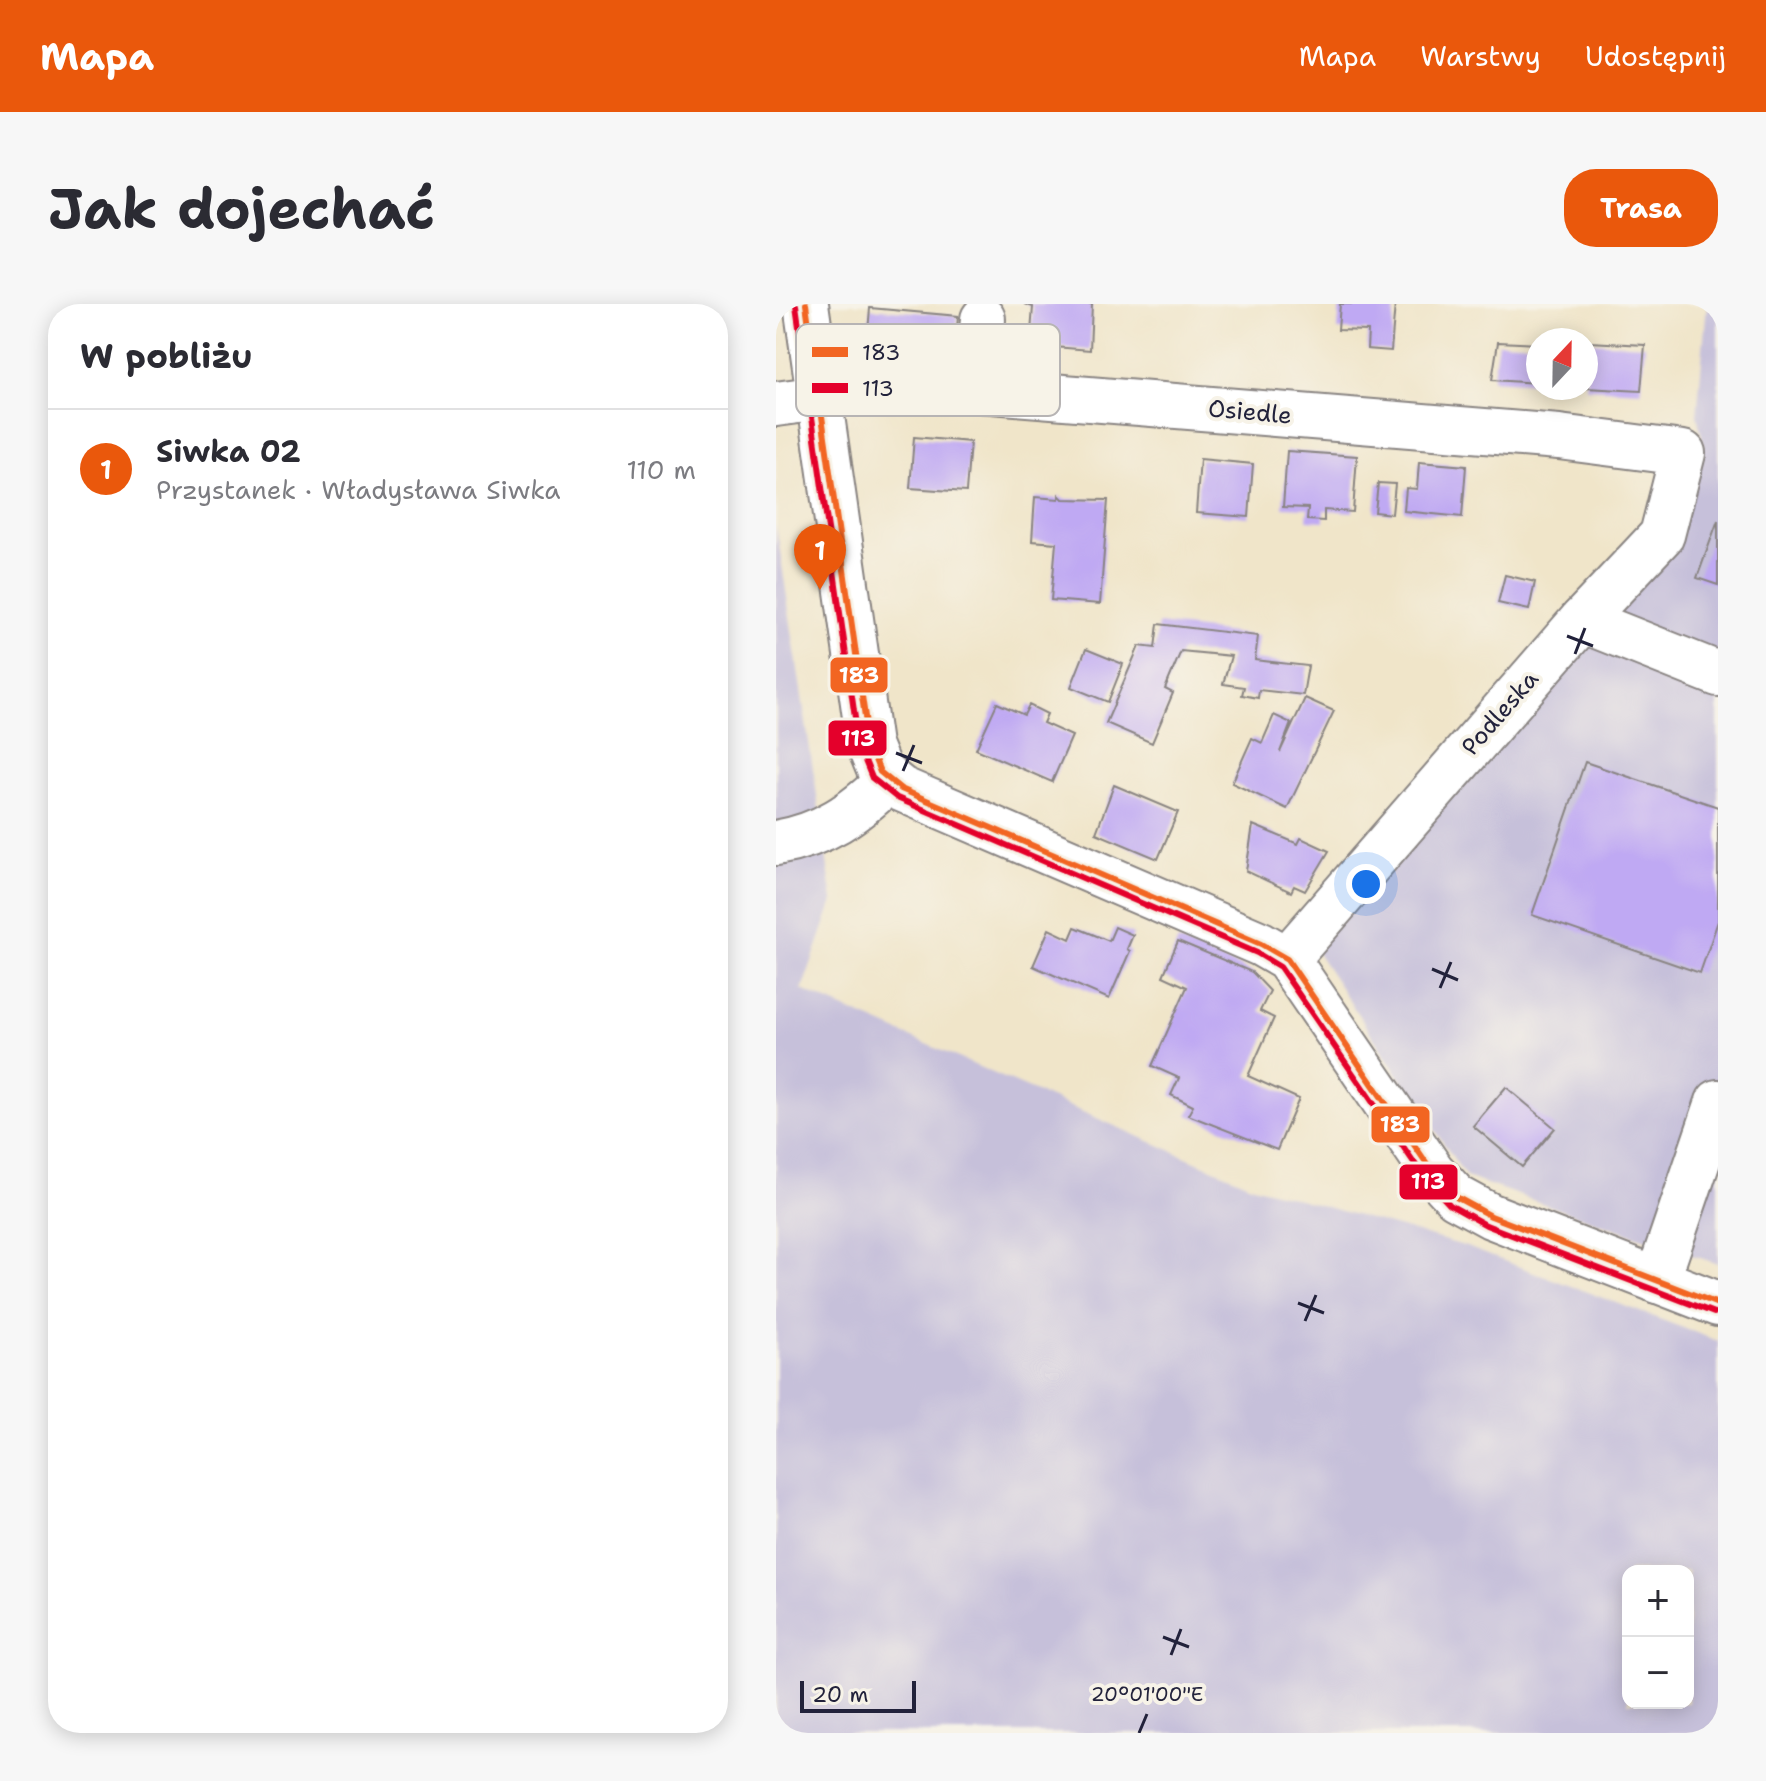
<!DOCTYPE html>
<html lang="pl">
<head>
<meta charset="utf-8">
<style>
	body { margin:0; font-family:"Shantell Sans",sans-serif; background:#f7f7f7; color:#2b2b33 }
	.controls { position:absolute; right:24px; bottom:24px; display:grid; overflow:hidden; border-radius:16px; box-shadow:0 4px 20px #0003 }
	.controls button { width:72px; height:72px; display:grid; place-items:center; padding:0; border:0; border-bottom:2px solid #e1e1e2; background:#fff; color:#2b2b33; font:40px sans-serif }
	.compass { position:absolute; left:750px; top:24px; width:72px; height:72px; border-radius:50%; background:#fff; box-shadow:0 4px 20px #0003; rotate:22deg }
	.scale { position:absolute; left:24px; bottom:20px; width:116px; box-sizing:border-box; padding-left:8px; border:4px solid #22223b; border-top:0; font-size:22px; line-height:28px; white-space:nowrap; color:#22223b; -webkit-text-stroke:6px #f7f3e8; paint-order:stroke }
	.you { position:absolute; left:590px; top:580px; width:28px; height:28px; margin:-20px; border:6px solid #fff; border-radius:50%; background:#1a73e8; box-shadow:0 0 0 12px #1a73e833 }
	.badge { display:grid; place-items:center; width:52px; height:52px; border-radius:50%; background:#ea580c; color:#fff; font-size:26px; font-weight:700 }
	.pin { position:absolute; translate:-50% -66px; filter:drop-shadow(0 2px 4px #0008) }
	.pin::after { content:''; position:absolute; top:42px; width:28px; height:24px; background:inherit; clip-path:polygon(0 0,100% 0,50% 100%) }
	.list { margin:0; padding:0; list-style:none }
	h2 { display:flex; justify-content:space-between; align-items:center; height:104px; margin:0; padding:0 32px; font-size:34px }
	h2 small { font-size:26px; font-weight:400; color:#7c7c81 }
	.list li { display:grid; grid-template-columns:52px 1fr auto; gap:24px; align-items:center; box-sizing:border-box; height:120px; padding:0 32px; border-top:2px solid #e1e1e2 }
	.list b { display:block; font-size:30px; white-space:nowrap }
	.list p { margin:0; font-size:26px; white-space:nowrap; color:#7c7c81 }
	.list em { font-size:26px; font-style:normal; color:#7c7c81 }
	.map { position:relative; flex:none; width:942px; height:1429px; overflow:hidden; border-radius:32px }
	header { display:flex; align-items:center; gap:48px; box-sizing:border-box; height:112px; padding:0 40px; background:#ea580c; color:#fff }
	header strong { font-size:38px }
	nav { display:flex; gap:44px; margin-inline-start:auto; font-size:28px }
	.intro { display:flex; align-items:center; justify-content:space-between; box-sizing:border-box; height:192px; padding:0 48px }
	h1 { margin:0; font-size:56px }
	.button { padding:20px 36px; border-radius:32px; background:#ea580c; color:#fff; font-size:28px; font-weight:700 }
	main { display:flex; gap:48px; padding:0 48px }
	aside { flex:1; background:#fff; border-radius:32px; box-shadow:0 4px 20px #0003 }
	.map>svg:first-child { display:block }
</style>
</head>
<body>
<header>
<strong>Mapa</strong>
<nav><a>Mapa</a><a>Warstwy</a><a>Udostępnij</a></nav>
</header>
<div class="intro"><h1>Jak dojechać</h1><a class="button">Trasa</a></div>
<main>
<aside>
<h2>W pobliżu<small></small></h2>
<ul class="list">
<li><span class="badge">1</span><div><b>Siwka 02</b><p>Przystanek · Władysława Siwka</p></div><em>110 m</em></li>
</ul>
</aside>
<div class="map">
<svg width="942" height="1429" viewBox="0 0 942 1429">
	<rect width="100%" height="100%" fill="#f7f3e8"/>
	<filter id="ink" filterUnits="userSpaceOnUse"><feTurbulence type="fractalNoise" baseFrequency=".0125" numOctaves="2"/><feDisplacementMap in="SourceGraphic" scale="16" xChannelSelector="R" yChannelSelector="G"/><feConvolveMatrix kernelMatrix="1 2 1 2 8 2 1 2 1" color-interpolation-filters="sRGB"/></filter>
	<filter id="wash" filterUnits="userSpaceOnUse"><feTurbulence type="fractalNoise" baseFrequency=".006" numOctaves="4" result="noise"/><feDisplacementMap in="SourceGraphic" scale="32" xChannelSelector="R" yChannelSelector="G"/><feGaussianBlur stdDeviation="1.8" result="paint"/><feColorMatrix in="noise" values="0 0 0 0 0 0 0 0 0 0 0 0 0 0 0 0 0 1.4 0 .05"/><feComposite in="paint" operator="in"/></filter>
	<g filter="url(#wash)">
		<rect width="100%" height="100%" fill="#f0e5c9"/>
		<g fill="#c6c0da" fill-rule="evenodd">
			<path d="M931,0h11v960l-252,-87 -152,-229 390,-502 -7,-31z"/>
			<path d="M0,221l57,376 -31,89 451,196 211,60 254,95v392h-942zM852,1267h60v132h-60z"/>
		</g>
		<g id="blocks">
			<g fill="#bfa9f3">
				<path d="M248,0h68l-2,46 -60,-5 3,-38z"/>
				<path d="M564,0h55l-4,47 -24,-2 1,-18 -30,-1z"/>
				<path d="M94,4l88,8 -2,24 -88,-8z"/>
				<path d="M722,38l40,2v39l-46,-3z"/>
				<path d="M813,38l56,3 -4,46 -55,-3z"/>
				<path d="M138,133l56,5 -4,50 -56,-4z"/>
				<path d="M511,147l70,5 -4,56 -29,-2v11l-17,-1 1,-12 -25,-1z"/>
				<path d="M424,155l53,5 -4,53 -53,-4z"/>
				<path d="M643,158l47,4 -4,51 -58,-6 2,-23 11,1z"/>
				<path d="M602,179l17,1 -3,30 -17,-2z"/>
				<path d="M283,191l4,4 45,1 -8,104 -49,-4 5,-57 -24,-2 3,-44 24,2z"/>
				<path d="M942,216v65l-21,-7z"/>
				<path d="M729,271l30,7 -6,28 -31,-7z"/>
				<path d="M382,320l100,12 -3,24 53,6 -5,29 -44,-5 -1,8 -16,-3 2,-8 -21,-3 8,-28 -50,-5 -16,38 8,4 -21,50 -46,-20 33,-77 16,2z"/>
				<path d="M310,345l37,15 -15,38 -37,-15z"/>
				<path d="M529,394l29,13 -47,98 -55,-26 20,-45 10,5 12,-28 17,8 -11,29z"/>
				<path d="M221,399l27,12 5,-10 18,9 -4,9 29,13 -20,46 -76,-33z"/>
				<path d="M809,458l133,45v114l-18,52 -168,-58z"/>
				<path d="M338,481l64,27 -20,47 -62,-26z"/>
				<path d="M477,521l45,19 3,-6 28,13 -24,40 -11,-5 -3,6 -45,-21z"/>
				<path d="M299,623l34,14 6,-14 18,8 -6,14 3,2 -21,48 -76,-33 16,-37 21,10z"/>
				<path d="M402,637l74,31 18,19 -10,20 14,7 -26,58 51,23 -22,51 -89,-35 5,-9 -22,-11 8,-17 -27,-12 35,-79 -24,-11z"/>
				<path d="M730,783l49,41 -33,39 -49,-41z"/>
			</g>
		</g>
	</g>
	<g filter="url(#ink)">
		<use href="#blocks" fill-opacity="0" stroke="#898482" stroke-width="2"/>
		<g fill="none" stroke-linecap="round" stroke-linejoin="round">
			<defs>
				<g id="minor">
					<path d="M30,0l63,441 11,27 21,17 360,155 26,15 145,212 24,26 35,19 227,88"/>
					<path d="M41,73l742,60 124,16 -21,82 -80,85 -295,339"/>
					<path d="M201,86l6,-71"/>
					<path d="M0,100l44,-6"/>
					<path d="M806,316l136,54"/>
					<path d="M0,539c48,-8 78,-30 112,-62"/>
					<path d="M881,977l61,-179"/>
				</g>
			</defs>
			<use href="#minor" stroke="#898482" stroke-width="48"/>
			<use href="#minor" stroke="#fff" stroke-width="44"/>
			<defs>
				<path id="bus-1" d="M30,0l63,441 11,27 21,17 360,155 26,15 145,212 24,26 35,19 227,88"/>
				<path id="bus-2" d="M20,1l63,441 13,32 25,20 360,155 23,14 144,210 26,28 36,20 228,88"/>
			</defs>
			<use href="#bus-1" stroke="#f7f3e8" stroke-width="12"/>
			<use href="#bus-2" stroke="#f7f3e8" stroke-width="12"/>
			<use href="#bus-1" stroke="#f26522" stroke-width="6"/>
			<use href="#bus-2" stroke="#e4002b" stroke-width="6"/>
		</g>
	</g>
	<path fill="none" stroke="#22223b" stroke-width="3" d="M791,332l26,10M799,350l10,-26M120,449l26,10M127,467l11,-26M656,665l26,11M664,684l11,-26M522,999l26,10M529,1017l11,-26M387,1333l26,10M395,1351l10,-26M363,1429l8,-19"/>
	<g text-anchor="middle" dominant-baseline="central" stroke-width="8" stroke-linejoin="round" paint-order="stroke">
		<g font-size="24" fill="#22223b" stroke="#f7f3e8">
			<text transform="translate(474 108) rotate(5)">Osiedle</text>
			<text transform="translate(724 409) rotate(-49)">Podleska</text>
		</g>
	</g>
	<rect x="20" y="20" width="264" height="92" rx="12" fill="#f7f3e8" stroke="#b7b4b4" stroke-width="2"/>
	<rect x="36" y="43" width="36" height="10" fill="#f26522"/>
	<rect x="36" y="79" width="36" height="10" fill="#e4002b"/>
	<g font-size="22" fill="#22223b">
		<text x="86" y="56">183</text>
		<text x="86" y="92">113</text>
	</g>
	<g font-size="20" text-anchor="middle" fill="#22223b" stroke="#f7f3e8" stroke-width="8" stroke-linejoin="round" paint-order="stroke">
		<text x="371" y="1397">20°01'00"E</text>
	</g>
	<g stroke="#f7f3e8" stroke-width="3">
		<rect x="53" y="352" width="60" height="38" rx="8" fill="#f26522"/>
		<rect x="51" y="415" width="61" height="38" rx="8" fill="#e4002b"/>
		<rect x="594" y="801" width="61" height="39" rx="8" fill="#f26522"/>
		<rect x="622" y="859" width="61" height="38" rx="8" fill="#e4002b"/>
	</g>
	<g font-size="22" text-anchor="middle" font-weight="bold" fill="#fff">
		<text x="83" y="379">183</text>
		<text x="82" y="442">113</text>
		<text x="624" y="828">183</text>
		<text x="652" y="885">113</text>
	</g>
</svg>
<div class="controls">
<button>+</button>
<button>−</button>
</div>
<svg class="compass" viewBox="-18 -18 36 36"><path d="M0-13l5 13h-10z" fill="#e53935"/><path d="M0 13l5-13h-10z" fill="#7c7c81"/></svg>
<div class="scale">20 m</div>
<div class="you"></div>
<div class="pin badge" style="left:44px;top:286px">1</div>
</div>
</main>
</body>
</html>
